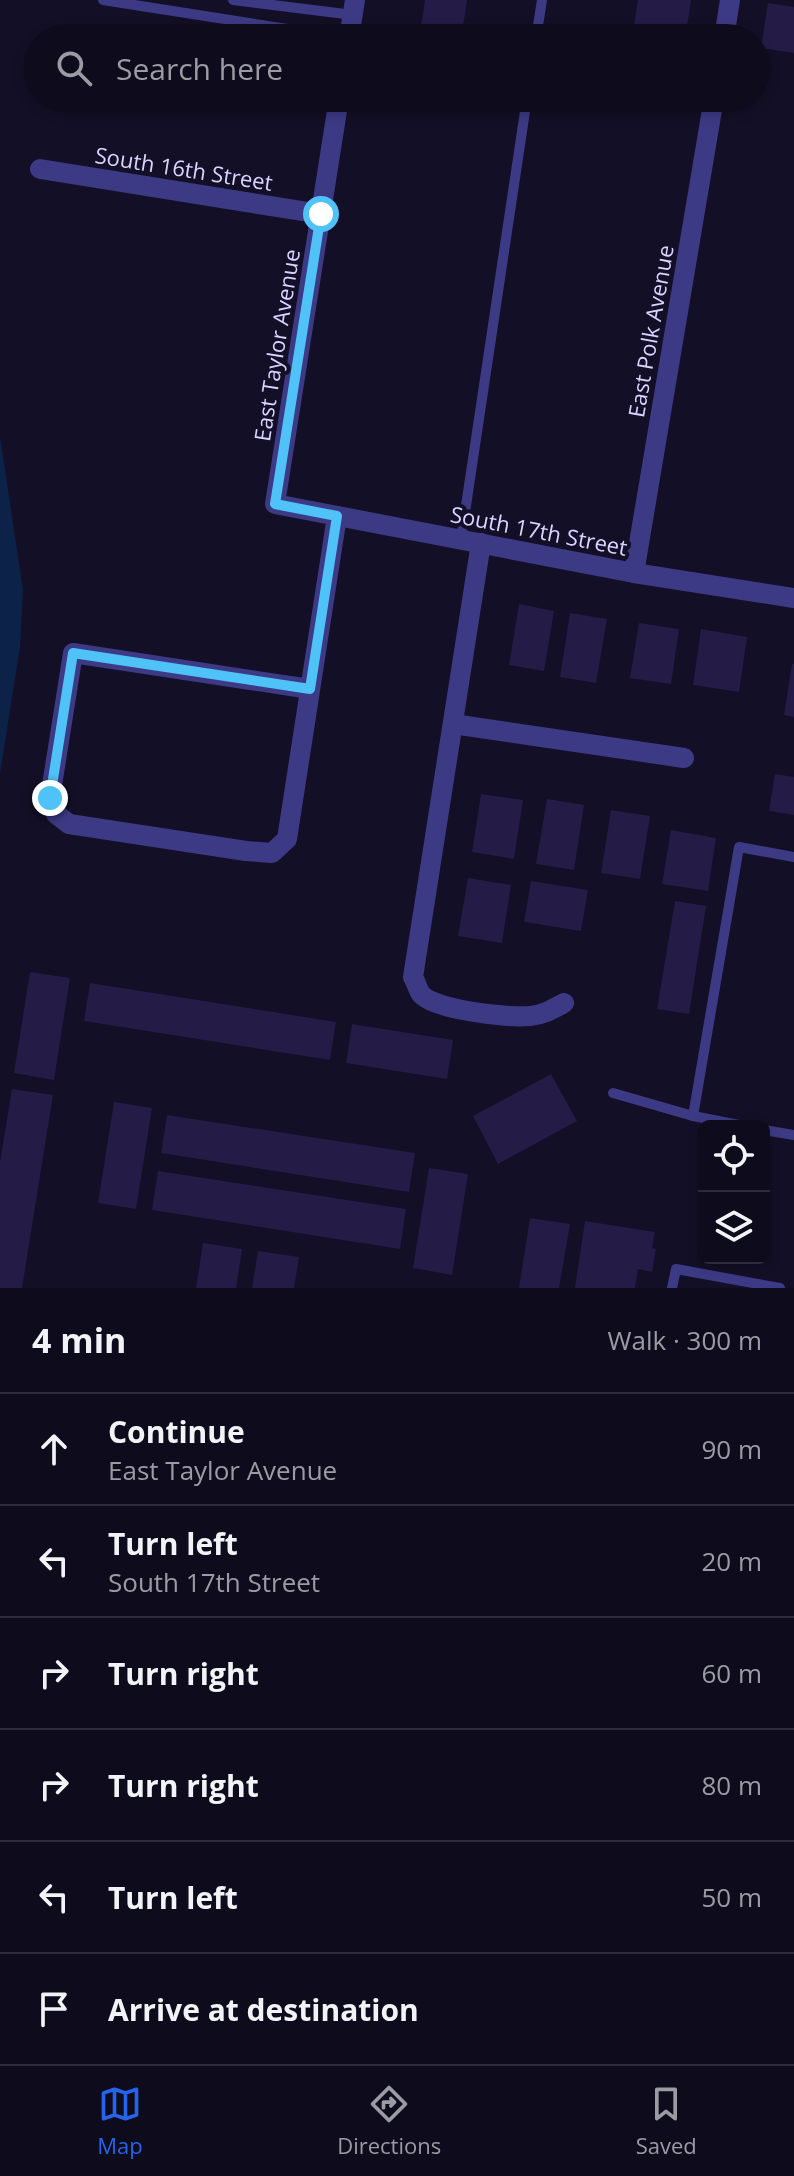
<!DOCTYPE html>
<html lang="en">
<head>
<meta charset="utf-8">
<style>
	body { margin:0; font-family:"Open Sans",sans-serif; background:#171425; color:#f1f3f6 }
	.controls { position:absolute; right:24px; bottom:24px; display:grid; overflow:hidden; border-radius:12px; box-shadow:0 4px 12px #0003 }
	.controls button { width:72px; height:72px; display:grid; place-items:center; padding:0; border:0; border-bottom:2px solid #2e2b3b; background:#0e0b1c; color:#f1f3f6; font:40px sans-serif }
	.stop { position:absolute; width:24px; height:24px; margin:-18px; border:6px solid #4fc3f7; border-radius:50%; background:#fff }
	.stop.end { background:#4fc3f7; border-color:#fff; box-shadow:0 2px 8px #0008 }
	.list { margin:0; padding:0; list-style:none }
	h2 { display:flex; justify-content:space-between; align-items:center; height:104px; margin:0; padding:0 32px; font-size:34px }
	h2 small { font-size:26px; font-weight:400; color:#9b9ba3 }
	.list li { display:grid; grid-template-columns:52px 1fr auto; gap:24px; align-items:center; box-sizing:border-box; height:112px; padding:0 32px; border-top:2px solid #2e2b3b }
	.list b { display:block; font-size:30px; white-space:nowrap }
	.list p { margin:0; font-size:26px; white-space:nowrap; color:#9b9ba3 }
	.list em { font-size:26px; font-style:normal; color:#9b9ba3 }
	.icon { flex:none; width:44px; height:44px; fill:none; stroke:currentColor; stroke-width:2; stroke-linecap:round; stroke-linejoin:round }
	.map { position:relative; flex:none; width:794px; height:1288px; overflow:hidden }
	.search { position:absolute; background:#0e0b1c; box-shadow:0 4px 12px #0003; left:24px; right:24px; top:24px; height:88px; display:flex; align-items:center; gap:20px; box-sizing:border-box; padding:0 28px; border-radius:44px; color:#9b9ba3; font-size:30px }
	.sheet { height:776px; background:#0e0b1c }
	nav { display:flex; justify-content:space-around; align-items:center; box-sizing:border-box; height:112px; border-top:2px solid #2e2b3b; background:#0e0b1c; font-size:22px; color:#9b9ba3 }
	nav a { display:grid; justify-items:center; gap:4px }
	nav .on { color:#2563eb }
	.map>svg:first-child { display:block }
</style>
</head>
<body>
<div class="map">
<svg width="794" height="1288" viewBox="0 0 794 1288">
	<rect width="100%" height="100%" fill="#130f26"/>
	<path fill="#0c2248" d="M0,436l23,154 -3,57 -20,127z"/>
	<g fill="#241b47">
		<path d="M425,0h42l-5,33 -41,-6z"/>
		<path d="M638,0h53l-5,33 -52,-8z"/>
		<path d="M768,3l26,4v46l-33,-5z"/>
		<path d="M519,604l35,7 -10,60 -35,-6z"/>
		<path d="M570,613l37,6 -11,64 -36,-6z"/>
		<path d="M639,623l40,6 -8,55 -41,-6z"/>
		<path d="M701,629l46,8 -8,55 -46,-7z"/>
		<path d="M792,664h2v53l-10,-2z"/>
		<path d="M775,774l19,3v38l-25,-4z"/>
		<path d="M481,794l42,6 -9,59 -42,-7z"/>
		<path d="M547,799l37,6 -10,65 -38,-6z"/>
		<path d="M611,810l39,6 -10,63 -39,-6z"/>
		<path d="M671,830l45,8 -8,53 -46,-7z"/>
		<path d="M468,878l43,7 -9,58 -44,-7z"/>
		<path d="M531,881l57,9 -7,41 -57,-9z"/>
		<path d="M675,901l31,5 -17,108 -32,-5z"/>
		<path d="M30,972l40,6 -16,102 -40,-7z"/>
		<path d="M90,983l246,39 -6,38 -246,-39z"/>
		<path d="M352,1024l101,16 -6,39 -101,-16z"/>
		<path d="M551,1074l26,47 -79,43 -25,-48z"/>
		<path d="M12,1089l41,6 -31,193h-22v-126z"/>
		<path d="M114,1102l38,6 -16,101 -38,-6z"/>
		<path d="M167,1115l248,38 -6,39 -248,-39z"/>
		<path d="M429,1168l39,6 -16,101 -39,-7z"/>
		<path d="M158,1171l248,38 -6,40 -248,-39z"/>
		<path d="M530,1218l40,6 -11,64h-40z"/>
		<path d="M585,1221l70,11 -3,16 4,1 -4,23 -14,-3 -3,19h-60z"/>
		<path d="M203,1243l39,6 -6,39h-40z"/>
		<path d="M258,1251l41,6 -5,31h-42z"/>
	</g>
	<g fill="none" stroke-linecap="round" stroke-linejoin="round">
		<g stroke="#3d3a85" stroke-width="10">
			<path d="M103,0l242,38"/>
			<path d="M233,0l120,15"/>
			<path d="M536,38l6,-38"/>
			<path d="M461,539l66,-441"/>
			<path d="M613,1093l80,23 51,10"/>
			<path d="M693,1116l46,-269 55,10"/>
			<path d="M764,1130l30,5"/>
			<path d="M672,1288l4,-19 104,19"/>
		</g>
		<g stroke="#3d3a85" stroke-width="20">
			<path d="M349,38l6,-38"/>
			<path d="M724,38l6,-38"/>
			<path d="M339,98l-64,406 359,69 160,25"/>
			<path d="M40,169l281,45"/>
			<path d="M481,543l-68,434c3,5 5,13 8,17 13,16 88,24 109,22 13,-1 23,-7 34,-13"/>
			<path d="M634,573l80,-475"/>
			<path d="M310,689l-237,-36 -23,145 6,16 13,10 177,27 26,2 15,-14 50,-323"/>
			<path d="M453,724l231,34"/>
		</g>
	</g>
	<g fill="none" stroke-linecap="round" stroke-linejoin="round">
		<path stroke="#4fc3f7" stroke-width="10" d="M50,798l23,-145 237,36 27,-173 -62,-12 46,-290"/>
	</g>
	<g text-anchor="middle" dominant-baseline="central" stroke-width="8" stroke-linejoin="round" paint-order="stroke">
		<g font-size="22" fill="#d9d4ff" stroke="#130f26">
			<text transform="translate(184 168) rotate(9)">South 16th Street</text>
			<text transform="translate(650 331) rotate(-80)">East Polk Avenue</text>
			<text transform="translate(276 345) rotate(-81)">East Taylor Avenue</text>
			<text transform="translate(539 530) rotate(11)">South 17th Street</text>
		</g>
	</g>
</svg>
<div class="controls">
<button><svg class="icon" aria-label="locate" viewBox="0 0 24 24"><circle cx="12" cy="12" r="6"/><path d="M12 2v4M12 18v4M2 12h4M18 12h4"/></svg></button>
<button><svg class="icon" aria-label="layers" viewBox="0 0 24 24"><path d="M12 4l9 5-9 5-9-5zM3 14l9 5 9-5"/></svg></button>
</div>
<div class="stop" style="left:321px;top:214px"></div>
<div class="stop end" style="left:50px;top:798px"></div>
<div class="search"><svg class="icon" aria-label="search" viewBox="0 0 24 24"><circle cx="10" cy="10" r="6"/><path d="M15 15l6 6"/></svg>Search here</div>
</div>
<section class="sheet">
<h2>4 min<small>Walk · 300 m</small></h2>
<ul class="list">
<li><svg class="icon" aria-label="ahead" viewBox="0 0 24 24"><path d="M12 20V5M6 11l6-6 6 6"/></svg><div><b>Continue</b><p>East Taylor Avenue</p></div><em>90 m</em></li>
<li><svg class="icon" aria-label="left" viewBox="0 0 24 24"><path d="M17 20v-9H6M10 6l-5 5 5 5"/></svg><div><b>Turn left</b><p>South 17th Street</p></div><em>20 m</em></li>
<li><svg class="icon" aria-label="right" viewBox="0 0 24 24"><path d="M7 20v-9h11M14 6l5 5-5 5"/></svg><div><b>Turn right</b></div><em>60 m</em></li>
<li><svg class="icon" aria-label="right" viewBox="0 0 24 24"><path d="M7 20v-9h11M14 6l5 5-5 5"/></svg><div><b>Turn right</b></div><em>80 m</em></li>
<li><svg class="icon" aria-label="left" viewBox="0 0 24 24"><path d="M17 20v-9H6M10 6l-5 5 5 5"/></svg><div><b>Turn left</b></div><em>50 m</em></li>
<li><svg class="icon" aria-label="arrive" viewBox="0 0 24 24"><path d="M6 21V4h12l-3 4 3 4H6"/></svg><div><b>Arrive at destination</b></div></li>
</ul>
</section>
<nav>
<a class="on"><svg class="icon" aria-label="map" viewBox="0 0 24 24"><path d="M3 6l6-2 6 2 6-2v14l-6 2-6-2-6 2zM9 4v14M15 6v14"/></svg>Map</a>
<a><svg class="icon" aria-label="directions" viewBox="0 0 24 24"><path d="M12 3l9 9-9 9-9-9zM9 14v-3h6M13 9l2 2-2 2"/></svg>Directions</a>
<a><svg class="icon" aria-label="saved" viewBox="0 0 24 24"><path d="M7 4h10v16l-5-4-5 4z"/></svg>Saved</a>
</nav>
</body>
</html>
